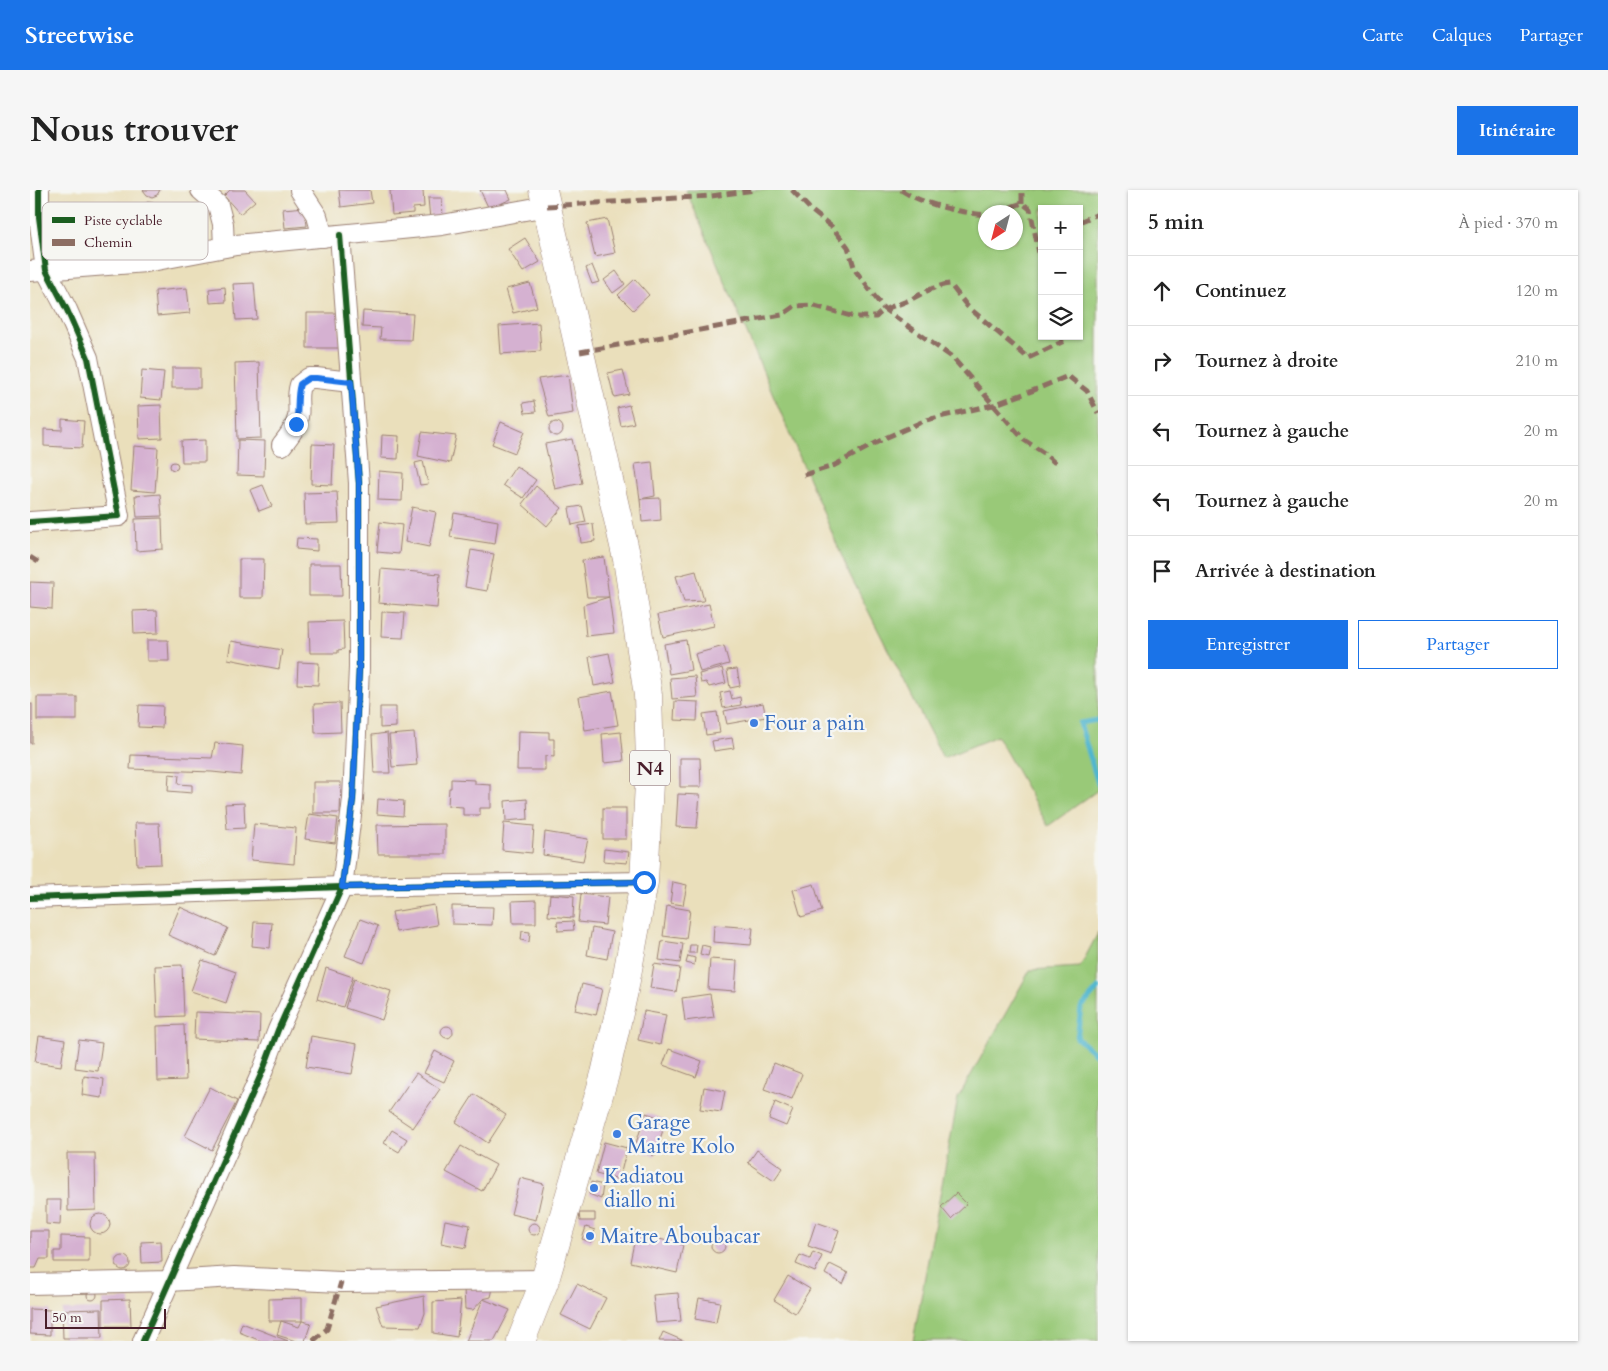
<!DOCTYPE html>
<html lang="fr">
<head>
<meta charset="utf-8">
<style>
	body { margin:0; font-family:Cardo,serif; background:#f6f6f6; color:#222 }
	.controls { position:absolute; right:15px; top:15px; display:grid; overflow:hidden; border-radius:0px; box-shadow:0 1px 4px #0004 }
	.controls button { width:45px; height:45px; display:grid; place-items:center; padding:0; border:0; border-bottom:1px solid #e0e0e0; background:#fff; color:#222; font:25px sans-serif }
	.compass { position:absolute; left:948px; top:15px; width:45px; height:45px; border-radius:50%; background:#fff; box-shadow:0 1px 4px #0004; rotate:216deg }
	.scale { position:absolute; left:15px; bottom:12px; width:121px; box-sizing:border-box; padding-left:5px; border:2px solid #4a1f2b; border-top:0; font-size:14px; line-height:18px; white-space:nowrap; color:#4a1f2b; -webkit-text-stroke:4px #f6f6f2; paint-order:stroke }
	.stop { position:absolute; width:15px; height:15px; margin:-11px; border:4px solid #1a73e8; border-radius:50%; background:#fff }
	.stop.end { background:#1a73e8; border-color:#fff; box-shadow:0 1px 5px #0008 }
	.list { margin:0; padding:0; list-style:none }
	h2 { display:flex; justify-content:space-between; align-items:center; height:65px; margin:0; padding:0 20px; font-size:21px }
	h2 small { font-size:16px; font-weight:400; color:#767676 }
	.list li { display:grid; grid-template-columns:32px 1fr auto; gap:15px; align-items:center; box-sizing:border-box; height:70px; padding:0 20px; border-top:1px solid #e0e0e0 }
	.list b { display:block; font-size:19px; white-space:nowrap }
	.list em { font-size:16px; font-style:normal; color:#767676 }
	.actions { display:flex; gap:10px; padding:15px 20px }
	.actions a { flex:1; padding:11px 0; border:1px solid #1a73e8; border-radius:0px; text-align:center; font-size:18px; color:#1a73e8 }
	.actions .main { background:#1a73e8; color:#fff }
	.icon { flex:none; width:28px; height:28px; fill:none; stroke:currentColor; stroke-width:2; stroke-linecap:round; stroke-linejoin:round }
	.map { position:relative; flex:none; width:1068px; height:1151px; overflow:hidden; border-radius:0px }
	header { display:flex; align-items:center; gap:30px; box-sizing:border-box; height:70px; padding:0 25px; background:#1a73e8; color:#fff }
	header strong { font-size:24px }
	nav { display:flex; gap:28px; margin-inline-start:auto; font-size:18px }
	.intro { display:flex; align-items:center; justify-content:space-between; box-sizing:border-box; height:120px; padding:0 30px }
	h1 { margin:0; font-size:35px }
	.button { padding:12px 22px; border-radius:0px; background:#1a73e8; color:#fff; font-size:18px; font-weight:700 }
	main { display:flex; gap:30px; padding:0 30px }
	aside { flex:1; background:#fff; border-radius:0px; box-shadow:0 1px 4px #0004 }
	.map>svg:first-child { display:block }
</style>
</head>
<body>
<header>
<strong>Streetwise</strong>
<nav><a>Carte</a><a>Calques</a><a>Partager</a></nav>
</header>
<div class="intro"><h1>Nous trouver</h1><a class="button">Itinéraire</a></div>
<main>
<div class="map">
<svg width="1068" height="1151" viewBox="0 0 1068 1151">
	<rect width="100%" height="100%" fill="#f6f6f2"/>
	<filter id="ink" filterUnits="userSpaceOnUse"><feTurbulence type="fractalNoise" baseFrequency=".02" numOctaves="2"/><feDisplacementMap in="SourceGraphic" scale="10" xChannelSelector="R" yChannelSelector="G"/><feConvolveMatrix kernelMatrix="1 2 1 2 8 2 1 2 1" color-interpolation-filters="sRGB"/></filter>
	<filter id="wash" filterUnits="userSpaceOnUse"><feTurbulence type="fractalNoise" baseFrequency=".0096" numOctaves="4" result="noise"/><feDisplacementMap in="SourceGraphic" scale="20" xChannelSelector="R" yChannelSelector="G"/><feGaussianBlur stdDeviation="1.12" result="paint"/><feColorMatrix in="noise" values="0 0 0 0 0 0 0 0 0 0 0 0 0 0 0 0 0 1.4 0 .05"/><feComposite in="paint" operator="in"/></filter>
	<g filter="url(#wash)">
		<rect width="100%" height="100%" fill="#eadfbb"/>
		<g fill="#99c978" stroke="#727452" fill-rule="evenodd">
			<path d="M656,0h412v600l-50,36 -51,-90 -54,22 -94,-185zM1012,19h37v127h-37zM956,22h30v30h-30z"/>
			<path d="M1068,743v408h-185l45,-243 72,-128 50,-3z"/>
		</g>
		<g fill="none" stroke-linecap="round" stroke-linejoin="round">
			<g stroke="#50b6cf" stroke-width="5">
				<path d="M1068,530l-18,3 18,61"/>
				<path d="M1068,798l-17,20 -4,30 21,18"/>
			</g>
		</g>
		<g id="blocks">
			<g fill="#d5b1d1">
				<path d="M113,0h17l-3,5 -5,2 -5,-2z"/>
				<path d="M200,0h15l10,11 -15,13 -16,-18z"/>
				<path d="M309,0h31l2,13 -31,4z"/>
				<path d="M360,0h33l1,17 -11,1v5l-21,2z"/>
				<path d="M450,0h27l4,9 -22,10z"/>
				<path d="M398,8h14l1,20 -13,1z"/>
				<path d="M117,12l25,2 -3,34 -24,-1z"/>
				<path d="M275,17l2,19 -22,2 -2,-19z"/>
				<path d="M577,29l8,34 -20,4 -8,-34z"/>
				<path d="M495,48l15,24 -17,10 -15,-23z"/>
				<path d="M562,75l7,17 -7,2 -6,-16z"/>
				<path d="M586,81l9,13 -12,9 -9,-13z"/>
				<path d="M605,89l14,16 -16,15 -15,-15z"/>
				<path d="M224,93l3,36 -21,1 -3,-36z"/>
				<path d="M500,93l7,24 -24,6 -7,-24z"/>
				<path d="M195,97l1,15 -16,1 -1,-14z"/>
				<path d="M157,98l3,25 -33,3 -2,-25z"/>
				<path d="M333,121l50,3 -2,26 -31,-1 1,-11 -19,-1z"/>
				<path d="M277,123h32l1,35h-33z"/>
				<path d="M509,133l2,28 -40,3 -2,-28z"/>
				<path d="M229,172l2,76 -24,1 -2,-76z"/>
				<rect x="142" y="178" width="28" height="20"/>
				<path d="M112,180l22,2 -3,28 -21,-2z"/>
				<path d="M593,180l6,24 -15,3 -6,-24z"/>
				<path d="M538,185l5,38 -24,4 -11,-38z"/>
				<path d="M504,211l2,11 -11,1 -2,-10z"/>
				<path d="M131,215l1,33 -23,1 -1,-33z"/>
				<path d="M599,215l5,18 -13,3 -4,-18z"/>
				<path d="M32,229l22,2 -2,27 -38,-2v-17l18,1z"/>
				<path d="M471,232l23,10 -9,21 -23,-9z"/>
				<circle cx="526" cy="239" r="7"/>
				<path d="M392,242l34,4 -6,27 -32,-7z"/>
				<path d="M352,245l17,1 -1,23 -17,-1z"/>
				<path d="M542,249l10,44 -27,6 -10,-45z"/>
				<path d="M175,250v22h-23l-1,-21z"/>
				<path d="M208,250l27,1 -1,35 -27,-1z"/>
				<path d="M282,254l22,1 -2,40 -21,-1z"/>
				<path d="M104,256l24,2 -3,44 -24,-2z"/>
				<path d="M393,271l5,23 -8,1 -5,-22z"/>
				<path d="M622,272l3,34 -15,3 -5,-35z"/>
				<circle cx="144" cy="276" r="4"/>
				<path d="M486,276l20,14 -13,18 -20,-13z"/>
				<path d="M349,281l24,2 -1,28 -24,-1z"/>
				<path d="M233,295l9,21 -13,5 -9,-21z"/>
				<path d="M506,296l26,22 -15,18 -25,-22z"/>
				<path d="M307,302l2,31 -34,1 -1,-31z"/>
				<path d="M130,304l2,22 -25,1 -2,-21z"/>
				<path d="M630,308l1,22 -19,2 -2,-23z"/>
				<path d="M552,316l4,16 -14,3 -3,-17z"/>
				<path d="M382,317l24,5 -7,35 -24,-5z"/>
				<path d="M424,323l44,8 -3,23 -45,-7z"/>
				<path d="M132,328l1,31 -27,2 -1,-32z"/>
				<path d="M350,332l22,3 -3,29 -22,-2z"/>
				<path d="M563,334l2,17 -14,2 -2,-17z"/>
				<path d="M267,348l20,1v12l-21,-2z"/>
				<path d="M441,360l23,4 -7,37 -22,-4z"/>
				<path d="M574,367l5,40h-22l-5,-37z"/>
				<path d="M209,369h25l-1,39h-24z"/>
				<path d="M279,374h32l1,32h-33z"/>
				<path d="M351,379l59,5 -3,34 -59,-5z"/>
				<path d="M666,381l8,30 -20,1 -8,-26z"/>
				<path d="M0,392l23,1 -1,26 -22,-2z"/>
				<path d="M579,407l5,36 -28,3 -3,-31z"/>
				<path d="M679,414l5,22 -51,11 -5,-22z"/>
				<path d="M127,420l1,23 -24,1 -1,-23z"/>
				<path d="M352,422l23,1 -2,25 -22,-1z"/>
				<path d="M313,431l1,28 -6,1v3h-28l-1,-31z"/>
				<path d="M117,450h21l1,21h-22z"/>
				<path d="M656,450l5,30 -22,4 -5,-30z"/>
				<path d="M201,451l51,9 -3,19 -51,-10z"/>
				<path d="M694,456l5,18 -29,8 -5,-18z"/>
				<path d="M579,463l6,29 -21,4 -5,-29z"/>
				<path d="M268,472l21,1 -1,22 -21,-1z"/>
				<path d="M692,478l4,15 -17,4 -3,-5 -5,1 -2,-9z"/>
				<path d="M707,479l3,17 -10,2 -3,-18z"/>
				<path d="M665,486l2,21 -25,2 -2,-21z"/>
				<path d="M582,501l6,34 -33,5 -6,-33z"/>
				<path d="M700,501l2,8 8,-2 1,8 -18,3 -3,-15z"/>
				<rect x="7" y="507" width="40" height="23"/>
				<path d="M645,511l23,1 -1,19 -23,-1z"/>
				<path d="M310,513l1,29 -26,1 -1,-29z"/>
				<path d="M733,513l3,14 -39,7 -3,-13z"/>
				<rect x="0" y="514" width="2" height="39"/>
				<path d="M109,515l24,1 -1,22 -24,-1z"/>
				<path d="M350,517h16v20l-16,1z"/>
				<path d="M687,522l3,21 -14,2 -3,-21z"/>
				<path d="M488,541l31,1v7h5v18l-9,-1v14h-28z"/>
				<path d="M591,542l3,29 -20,2 -2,-29z"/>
				<path d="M357,543l3,40h-16l-2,-38z"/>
				<path d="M384,543l3,32 -25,2 -3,-32z"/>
				<path d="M702,548l2,10 -20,3 -2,-10z"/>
				<path d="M185,553l28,3 -2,29 -29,-3 -82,-3 1,-14 81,3z"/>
				<path d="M650,568h20l1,29h-21z"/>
				<path d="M139,584l10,1 -1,9 14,1v8l-24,-2z"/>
				<path d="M421,589l24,1v4l16,1v23h-11v7h-17v-8l-15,-1 1,-18h2z"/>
				<path d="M283,592h28l-1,31h-27z"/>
				<path d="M648,604l22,1 -3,33 -21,-1z"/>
				<path d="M348,609l26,2 -1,15 -26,-2z"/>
				<path d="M497,609l1,20 -22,2 -1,-20z"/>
				<path d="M214,613l1,25 -18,1 -2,-25z"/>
				<rect x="573" y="618" width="23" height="31"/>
				<path d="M279,624l29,4 -3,25 -30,-4z"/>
				<path d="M105,633h24l2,41 -24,1z"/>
				<path d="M474,633l30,3 -2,27 -30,-3z"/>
				<path d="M224,634l42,4 -2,36 -43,-4z"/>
				<path d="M415,634v30h-67l-1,-29z"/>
				<path d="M515,642l43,7 -5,22 -40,-6z"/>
				<path d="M574,659l25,3 -2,11 -24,-2z"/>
				<path d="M643,692l14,3 -4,20 -13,-2z"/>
				<path d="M784,694l8,27 -21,6 -8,-27z"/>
				<path d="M520,704l24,2 -1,22 -25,-2z"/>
				<path d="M551,704l27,3 -3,28 -27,-3z"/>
				<path d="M506,710v23h-23l-1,-22z"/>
				<path d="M404,715l3,20 -41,7 -4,-20z"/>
				<path d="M422,716l41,1 -1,18 -40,-1z"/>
				<path d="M637,716l23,4 -4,29 -23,-3z"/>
				<path d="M150,717l48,21 -13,28 -47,-21z"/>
				<path d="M330,729l18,7 -14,37 -19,-7z"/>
				<path d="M543,731l1,9 -16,1 -1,-9z"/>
				<path d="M224,732l18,1 -2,25 -18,-2z"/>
				<path d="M684,735l39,3 -2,17 -38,-3z"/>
				<path d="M562,738l20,4 -5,27 -20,-4z"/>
				<path d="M492,741l8,1 -1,10 -8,-2z"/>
				<path d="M632,751l21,3 -3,19 -21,-3z"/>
				<path d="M660,755h7l-1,8h-7z"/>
				<path d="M672,755l8,2 -2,9 -8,-2z"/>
				<path d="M658,766l7,2 -1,7 -8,-2z"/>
				<path d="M680,769l27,2 -2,30 -27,-2z"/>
				<path d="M172,770l34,12 -10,31 -35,-12z"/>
				<path d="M624,774l26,4 -4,24 -26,-4z"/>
				<path d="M152,775l2,51 -27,1 -2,-51z"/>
				<path d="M296,778l27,9 -10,30 -26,-8z"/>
				<path d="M324,789l37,12 -9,29 -37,-12z"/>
				<path d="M552,794l20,5 -6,26 -21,-5z"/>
				<path d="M680,804l4,23 -29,4 -3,-23z"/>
				<path d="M614,821l22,4 -6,30 -22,-5z"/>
				<path d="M165,822l65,3 -1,27 -65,-3z"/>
				<path d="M154,835l2,55 -28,1 -1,-55z"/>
				<circle cx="417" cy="842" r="6"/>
				<path d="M9,846l26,4 -4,26 -26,-4z"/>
				<path d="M281,846l46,8 -5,30 -46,-7z"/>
				<path d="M49,850l23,3 -4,28 -23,-3z"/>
				<path d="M639,859l33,12 -6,16 -33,-12z"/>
				<path d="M405,861l19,10 -10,21 -20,-9z"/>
				<path d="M744,873l28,11 -10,25 -28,-10z"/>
				<path d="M386,883l24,16 -27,39 -24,-16z"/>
				<path d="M54,886l20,3 -2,19 -20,-3z"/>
				<path d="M180,897l27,14 -25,49 -27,-14z"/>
				<path d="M674,897l21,4 -4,21 -21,-3z"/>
				<path d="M444,904l32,21 -18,28 -32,-21z"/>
				<path d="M745,912l18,8 -7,16 -17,-7z"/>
				<path d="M616,923l20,7 -11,36 -21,-7z"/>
				<path d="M362,940l15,9 -8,13 -15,-9z"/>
				<path d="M574,952l23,6 -8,32 -23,-6z"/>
				<path d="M431,956l35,19 -14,26 -36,-19z"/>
				<path d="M727,960l26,18 -9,13 -26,-18z"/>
				<path d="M37,963h28l1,57 -28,1z"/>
				<path d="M490,988l24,6 -8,36 -25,-6z"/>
				<path d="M561,992l12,3 -2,14 -12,-5z"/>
				<path d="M926,1003l11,11 -16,15 -10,-12z"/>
				<path d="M16,1010h15l-1,25 -14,-1z"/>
				<path d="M549,1023h16v8h-15z"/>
				<circle cx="70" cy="1034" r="10"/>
				<path d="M415,1030l25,5 -4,23 -25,-5z"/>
				<path d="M786,1032l23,8 -8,24 -23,-8z"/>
				<circle cx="504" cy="1039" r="6"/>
				<path d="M556,1037l9,3 -4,12 -9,-3z"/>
				<path d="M0,1041h19v28h-9l-4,9h-6z"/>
				<path d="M606,1043l47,12 -6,28 -47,-11z"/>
				<path d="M31,1046l28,1v25h-35v-11h7z"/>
				<circle cx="688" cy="1056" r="7"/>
				<path d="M131,1051l1,21 -20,1 -1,-21z"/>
				<path d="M783,1062l9,4 -7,16 -19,-8 4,-9 10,4z"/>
				<circle cx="93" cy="1073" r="7"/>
				<path d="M800,1074l18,9 -5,11 -18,-10z"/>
				<path d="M758,1086l22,13 -15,24 -21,-13z"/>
				<path d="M547,1094l29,14 -16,31 -29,-14z"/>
				<path d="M463,1098l-2,9 -8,2 27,11 -16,31h-28l17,-42 -10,11 -8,-1 -1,-20z"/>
				<circle cx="62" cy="1105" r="5"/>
				<path d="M648,1103l3,28 -25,2 -3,-28z"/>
				<path d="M394,1106l1,17 -5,14 -37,-1 -7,-20z"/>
				<path d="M272,1108v23h-33v-22z"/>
				<path d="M669,1108l21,4 -4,21 -21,-4z"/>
				<path d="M100,1109l1,27h-28v-26z"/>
				<path d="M431,1110l-4,37 -24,-4v-31z"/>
				<path d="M0,1119l20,1v25l-20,-1z"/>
				<path d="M71,1119l1,29h-39l-1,-28z"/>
				<path d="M251,1131l18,6 3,-6 9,2 -6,18h-9l-19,-6z"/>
				<path d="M212,1133l46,18h-27l-22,-9z"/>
				<path d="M633,1142l21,9h-25z"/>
			</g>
		</g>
	</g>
	<g filter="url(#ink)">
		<use href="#blocks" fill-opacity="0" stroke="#9a7f73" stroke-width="1"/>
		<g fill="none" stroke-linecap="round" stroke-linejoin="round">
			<defs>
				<g id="minor">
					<path d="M171,0l17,15 5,19 1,23"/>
					<path d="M270,0l17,26 6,21"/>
					<path d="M0,81l116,-9 90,-17 206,-20 105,-19"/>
					<path d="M252,255c7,-9 14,-17 16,-28 2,-12 -2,-19 2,-32l9,-7h7l35,4"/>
					<path d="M0,332l89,-6 -31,-158 -21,-48 -21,-40 -7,-53v-27"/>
					<path d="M0,708l312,-11 302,-5"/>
					<path d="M0,1094l139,-3 65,-4 107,5 204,-2"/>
					<path d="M113,1151l120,-271 15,-40 64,-143 11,-88 6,-131v-185l-19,-248"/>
				</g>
				<path id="highway" d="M491,1151l24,-61 60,-206 19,-83 20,-109 6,-119 -2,-68 -21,-136 -84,-369"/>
			</defs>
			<use href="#minor" stroke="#9a7f73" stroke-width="22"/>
			<use href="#highway" stroke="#9a7f73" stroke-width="29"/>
			<use href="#minor" stroke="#fff" stroke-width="20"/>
			<use href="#highway" stroke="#fff" stroke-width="28"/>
			<g stroke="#8d6e63" stroke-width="5" stroke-dasharray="10 5" stroke-linecap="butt">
				<path d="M762,0l20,21 20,16 16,20 7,23 29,39 68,48 72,83 20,13 11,10"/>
				<path d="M871,0c23,15 58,22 85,25"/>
				<path d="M992,13v-13"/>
				<path d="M517,16l164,-10 44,-6"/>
				<path d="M967,22l25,-9 8,6 12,58"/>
				<path d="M1049,32l19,-8"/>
				<path d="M550,162l202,-37 13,-9 16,-1 44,12h21c11,-11 17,-10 31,-16 16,-7 25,-15 43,-17l17,22 61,52 34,-16 -1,-6"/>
				<path d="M774,285l29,-9 52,-28 41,-18 67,-15 39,-14 36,-15 19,15 11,22"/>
				<path d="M0,367l8,5"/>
				<path d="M283,1151l14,-12 14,-47"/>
			</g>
			<defs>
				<g id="cycleway">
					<path d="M0,332l89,-6 -31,-158 -21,-48 -21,-40 -7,-53v-27"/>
					<path d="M0,708l312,-11 302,-5"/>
					<path d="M113,1151l120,-271 15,-40 64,-143 11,-88 6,-131v-185l-19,-248"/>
				</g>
			</defs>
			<use href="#cycleway" stroke="#f6f6f2" stroke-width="9"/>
			<use href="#cycleway" stroke="#1b5e20" stroke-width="6"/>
		</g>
	</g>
	<g fill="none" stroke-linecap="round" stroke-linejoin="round" filter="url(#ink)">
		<path stroke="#1a73e8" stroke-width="6" d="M266,234c3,-14 0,-26 4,-40l9,-6h7l35,4 8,101v185l-6,131 -11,88 302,-5"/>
	</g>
	<g fill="#3f7fe0" stroke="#f6f6f2" stroke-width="2">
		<circle cx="724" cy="533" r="5"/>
		<circle cx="587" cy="944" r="5"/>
		<circle cx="564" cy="998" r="5"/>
		<circle cx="560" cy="1046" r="5"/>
	</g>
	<g text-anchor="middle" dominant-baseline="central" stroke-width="4.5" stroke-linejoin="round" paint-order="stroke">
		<rect fill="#f6f6f2" stroke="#7e6067" stroke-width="1" x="600" y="560.5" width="40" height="35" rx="4"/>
		<g font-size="20" font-weight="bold" fill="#4a1f2b">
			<text x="620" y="578">N4</text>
		</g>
		<g font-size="21" fill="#366cbe" stroke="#f6f6f2" text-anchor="start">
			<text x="734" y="533">Four a pain</text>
			<text x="597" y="932">Garage<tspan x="597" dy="24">Maitre Kolo</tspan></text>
			<text x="574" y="986">Kadiatou<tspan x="574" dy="24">diallo ni</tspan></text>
			<text x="570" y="1046">Maitre Aboubacar</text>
		</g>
	</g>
	<rect x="12" y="12" width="166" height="58" rx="8" fill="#f6f6f2" stroke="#c2b6b6" stroke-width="1"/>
	<rect x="22" y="27" width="23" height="6" fill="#1b5e20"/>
	<rect x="22" y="49" width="23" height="7" fill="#8d6e63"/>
	<g font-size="14" fill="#4a1f2b">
		<text x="54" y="35">Piste cyclable</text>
		<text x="54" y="57">Chemin</text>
	</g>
</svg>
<div class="controls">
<button>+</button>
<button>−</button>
<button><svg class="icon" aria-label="layers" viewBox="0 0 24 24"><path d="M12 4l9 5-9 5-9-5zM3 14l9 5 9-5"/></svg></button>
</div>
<svg class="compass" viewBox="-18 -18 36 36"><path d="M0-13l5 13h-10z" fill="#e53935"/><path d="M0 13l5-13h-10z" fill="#767676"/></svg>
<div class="scale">50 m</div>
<div class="stop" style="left:614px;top:692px"></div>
<div class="stop end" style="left:266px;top:234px"></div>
</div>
<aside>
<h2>5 min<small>À pied · 370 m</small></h2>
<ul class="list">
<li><svg class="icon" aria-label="ahead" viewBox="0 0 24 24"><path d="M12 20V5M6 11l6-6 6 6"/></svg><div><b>Continuez</b></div><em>120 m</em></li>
<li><svg class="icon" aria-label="right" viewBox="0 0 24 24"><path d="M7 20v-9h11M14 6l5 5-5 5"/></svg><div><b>Tournez à droite</b></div><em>210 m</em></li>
<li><svg class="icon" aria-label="left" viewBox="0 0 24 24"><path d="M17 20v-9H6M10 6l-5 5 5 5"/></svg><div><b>Tournez à gauche</b></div><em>20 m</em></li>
<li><svg class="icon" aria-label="left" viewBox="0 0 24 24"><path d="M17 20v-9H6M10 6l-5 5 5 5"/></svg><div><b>Tournez à gauche</b></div><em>20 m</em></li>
<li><svg class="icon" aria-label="arrive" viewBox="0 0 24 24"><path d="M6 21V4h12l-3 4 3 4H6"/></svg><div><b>Arrivée à destination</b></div></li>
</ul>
<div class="actions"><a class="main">Enregistrer</a><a>Partager</a></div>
</aside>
</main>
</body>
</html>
